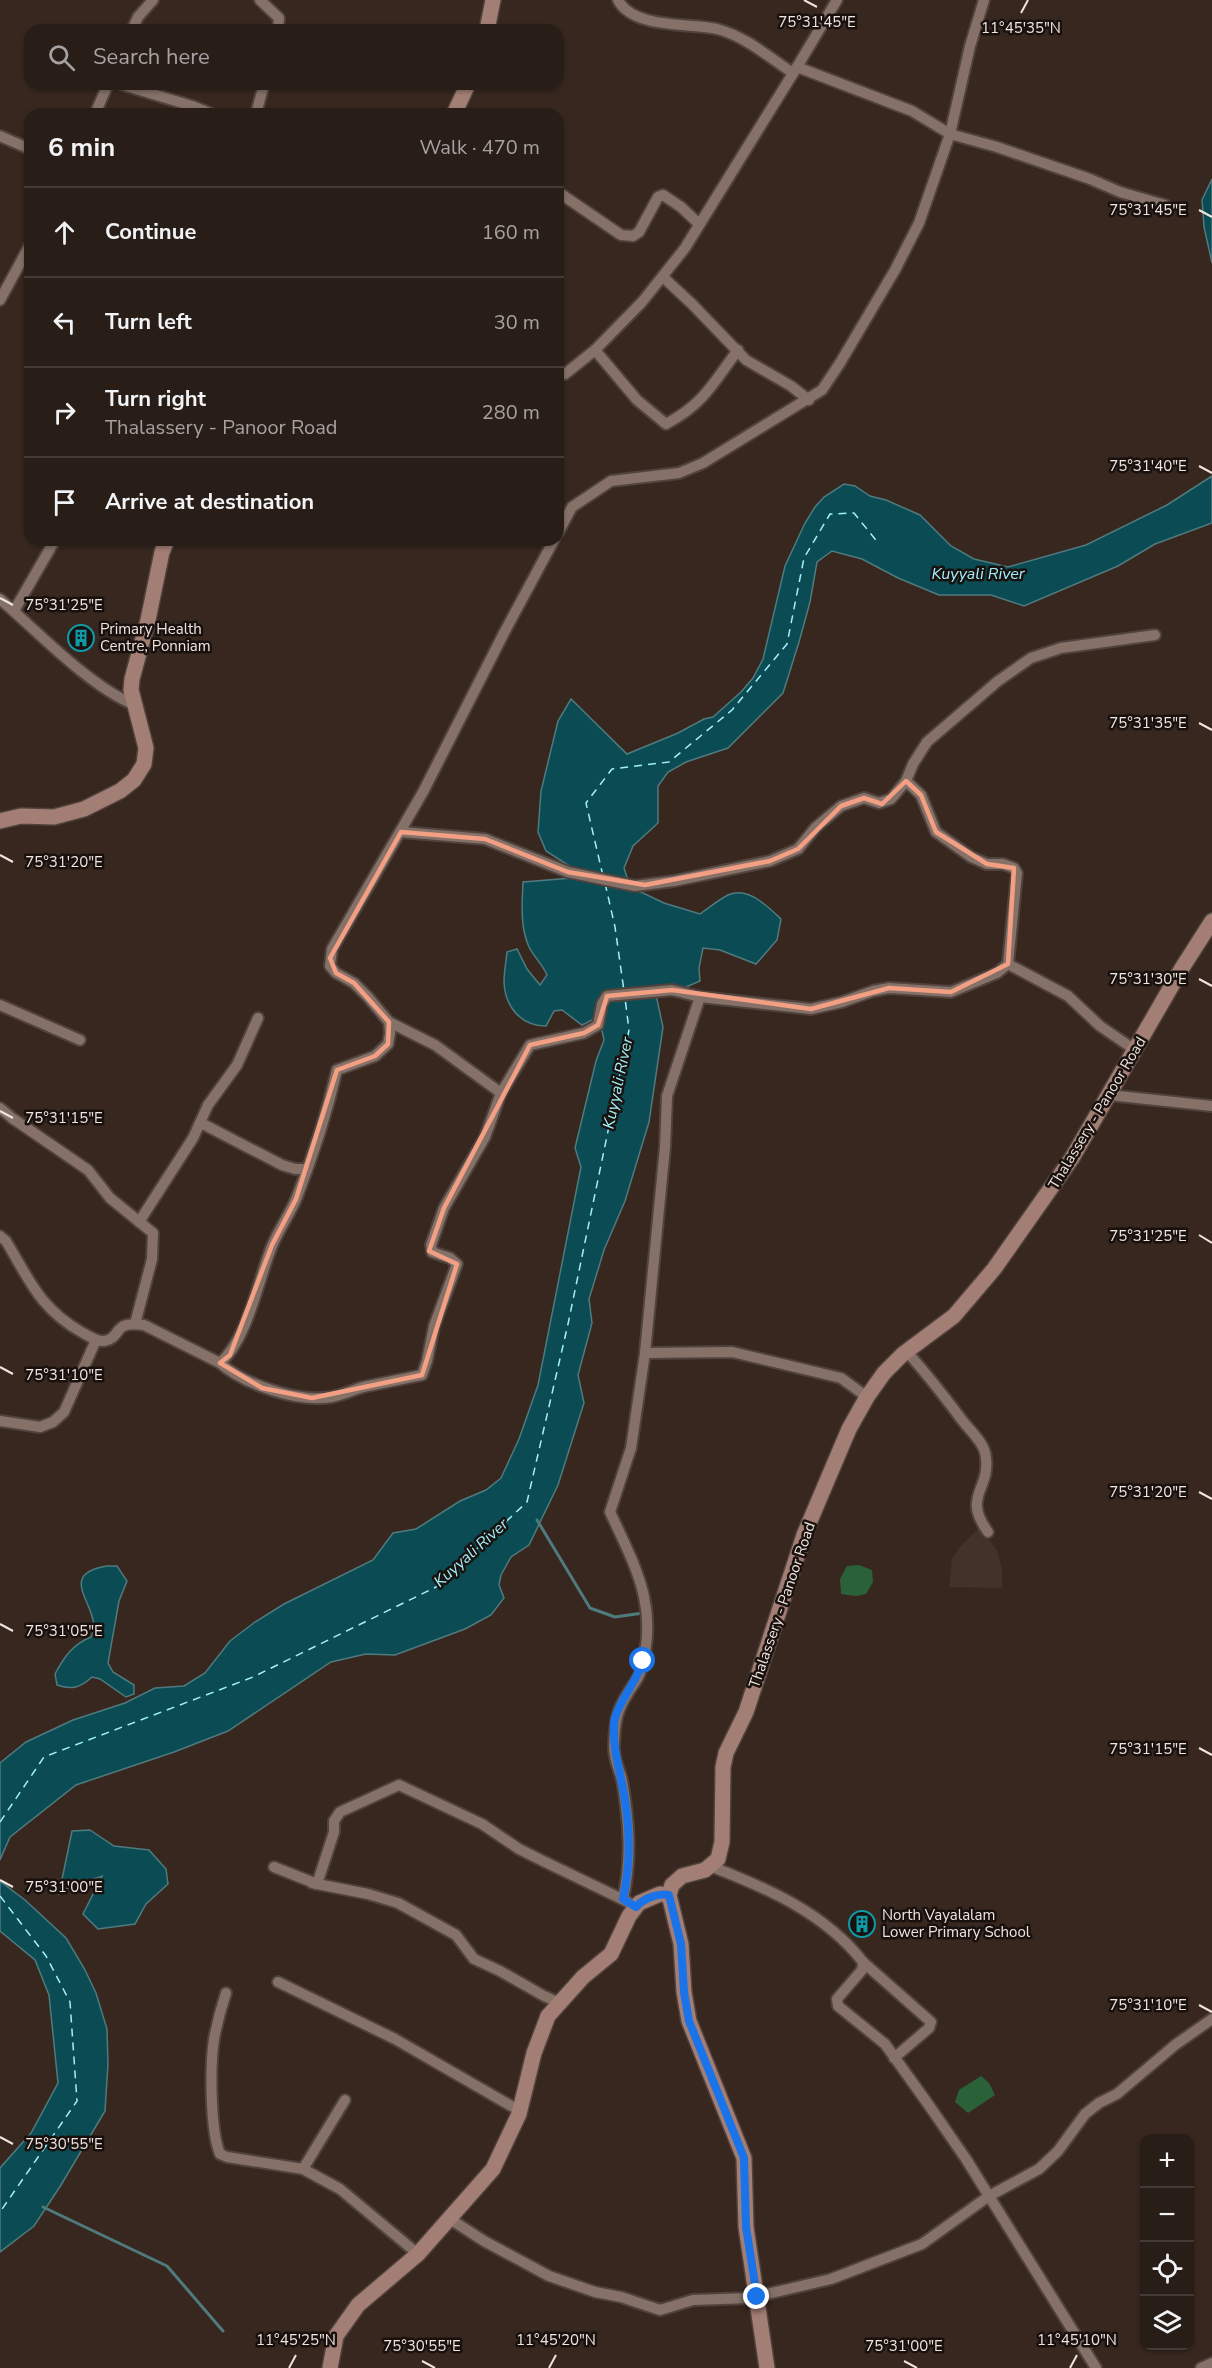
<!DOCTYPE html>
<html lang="en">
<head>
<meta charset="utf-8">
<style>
	body { margin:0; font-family:"Nunito Sans",sans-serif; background:#312620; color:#f1f3f6 }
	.controls { position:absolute; right:18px; bottom:18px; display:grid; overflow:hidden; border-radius:12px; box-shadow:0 2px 4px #0004 }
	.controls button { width:54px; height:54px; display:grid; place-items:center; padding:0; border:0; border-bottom:2px solid #453b36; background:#291d17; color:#f1f3f6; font:30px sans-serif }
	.stop { position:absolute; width:18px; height:18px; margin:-14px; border:4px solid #1a73e8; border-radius:50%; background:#fff }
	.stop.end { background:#1a73e8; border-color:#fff; box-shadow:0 2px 6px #0008 }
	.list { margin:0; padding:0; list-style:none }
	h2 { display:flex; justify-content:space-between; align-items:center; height:78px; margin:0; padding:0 24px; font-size:26px }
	h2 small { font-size:20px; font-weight:400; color:#a5a2a1 }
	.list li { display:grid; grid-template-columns:39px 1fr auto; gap:18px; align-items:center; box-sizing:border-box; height:90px; padding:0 24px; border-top:2px solid #453b36 }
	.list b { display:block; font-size:22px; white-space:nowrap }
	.list p { margin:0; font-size:20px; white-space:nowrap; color:#a5a2a1 }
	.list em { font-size:20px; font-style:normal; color:#a5a2a1 }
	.icon { flex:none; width:33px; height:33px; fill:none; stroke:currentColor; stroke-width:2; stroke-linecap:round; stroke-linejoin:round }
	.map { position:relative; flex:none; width:1212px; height:2368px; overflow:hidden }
	.search { position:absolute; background:#291d17; box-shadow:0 2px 4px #0004; left:24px; top:24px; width:540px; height:66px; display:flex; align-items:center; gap:15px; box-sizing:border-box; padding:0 21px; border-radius:18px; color:#a5a2a1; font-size:22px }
	.panel { position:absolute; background:#291d17; box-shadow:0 2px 4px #0004; left:24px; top:108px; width:540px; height:438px; border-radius:18px }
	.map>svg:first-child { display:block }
</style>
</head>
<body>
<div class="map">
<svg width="1212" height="2368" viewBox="0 0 1212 2368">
	<rect width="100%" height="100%" fill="#37271f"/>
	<path fill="#433228" d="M979,1528l18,22 5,18v20l-53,-1 3,-28 8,-12z"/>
	<g fill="#2b6139">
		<path d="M859,1565l13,5 1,12 -7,12 -10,2 -15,-2 -1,-15 7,-13z"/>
		<path d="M981,2076l8,7 6,12 -27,18 -13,-11 4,-12z"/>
	</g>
	<g fill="#0b4c54" stroke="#4f7a7e" stroke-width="1.5">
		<path d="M1212,179v84l-8,-36 -2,-27z"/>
		<path d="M1212,476v47l-57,21 -37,22 -94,40 -33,-11h-52l-41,-17 -36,-19 -30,-8 -15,11 -7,40 -11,40 -16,51 -55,55 -42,14 -18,10 -10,14v37l-25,23 -9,22 6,19 34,16 36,11c9,-6 18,-14 28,-19 20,-9 39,11 53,24l-4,21 -21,24 -36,-14 -17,-2 -4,20 1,13 -14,6 -19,-2 -63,9 -10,25 -12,6 -20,-15 -8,1 -8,15c-25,0 -41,-19 -42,-44 0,-10 2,-20 3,-30l10,-3 10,20 13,16 7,-10c-4,-10 -13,-18 -18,-28 -9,-20 -7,-43 -6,-65l49,-4 -1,-11 -25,-16 -8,-19 3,-41 17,-70 13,-22 56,55 51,-21 26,-14 9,-2 28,-25 12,-14 10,-19 22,-93 20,-43 10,-16 9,-10 20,-13 11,2 15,10 16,4 34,15 31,31 23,13 34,8 78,-22 81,-40z"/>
		<path d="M656,995l7,32 -14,95 -24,79 -21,49 -15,49 3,24 -14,52 6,28 -26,82 -29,60 -18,12 -10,18 -2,10 5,13 -13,17 -26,14 -70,26 -29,-1 -35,8 -103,69 -54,21 -98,33 -66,52 -10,23v-97l26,-21 47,-22 52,-17 30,-15 29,-2 21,-13 25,-32 25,-19 29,-18 89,-44 20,-27 23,-4 44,-28 26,-11 15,-12 18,-39 19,-54 43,-218 -6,-19 21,-87 8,-21 -3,-14 5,-24 3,-2z"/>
		<path d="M107,1566h10l10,15 -8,20 -11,62 5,9 21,13v9l-8,3 -26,-18 -8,-2c-12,11 -20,13 -35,8l-2,-11c9,-17 18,-30 36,-37 15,-27 -40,-62 16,-71z"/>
		<path d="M90,1830l24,16 35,4 17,19 2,15 -22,20 -11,20 -37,5 -15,-15 19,-38 -36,13 -7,5 13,-63z"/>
		<path d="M0,1881l25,19 41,38 18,30 12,25 11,36 1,35 -3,47 -44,74 -27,41 -34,26v-84l31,-35 27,-50 -9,-88 -14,-35 -35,-29z"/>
	</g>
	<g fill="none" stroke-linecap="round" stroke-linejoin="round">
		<g stroke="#4f7a7e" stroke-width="3">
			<path d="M537,1520l53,88 25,9 28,-4"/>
			<path d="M43,2207l124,59 56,65"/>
		</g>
		<g stroke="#a1f1fd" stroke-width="1.5" stroke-dasharray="8 6" stroke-linecap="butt">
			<path d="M603,876l-17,-73 26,-34 57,-7 63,-52 55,-66 17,-86 26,-44 24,-1 25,31"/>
			<path d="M605,883l10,44 9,64"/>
			<path d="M0,1822l44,-65 209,-80 183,-90 91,-85 41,-178 61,-294 -4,-32"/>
			<path d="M0,1896l46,60 24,46 7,99 -77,111"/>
		</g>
		<defs>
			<g id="street">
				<path d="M260,0l19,18 -1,12"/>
				<path d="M618,0c15,29 72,23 99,29 28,7 53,29 76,44"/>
				<path d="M837,0l-40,67 115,44 38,23 47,13 93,32 30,13 45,13"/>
				<path d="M132,30l6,-13 15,-17"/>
				<path d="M120,84l72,22 20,8"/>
				<path d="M95,114l13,-30"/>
				<path d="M256,114l8,-30"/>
				<path d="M0,136l30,13"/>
				<path d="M558,192l63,43 12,1 6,-4 19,-35 5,-2 18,12 18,17"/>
				<path d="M663,277l29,27 54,56 45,26 18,14"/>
				<path d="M0,300l30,-55"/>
				<path d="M595,350l47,-48 43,-54 112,-181"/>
				<path d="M558,374h7l30,-24 42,50 29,24c39,-21 47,-41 72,-74"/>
				<path d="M558,533l14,-26 39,-26 68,-8 24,-10 119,-73 18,-27 55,-93 24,-47 31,-89 20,-88 14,-46"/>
				<path d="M0,599c37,32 90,88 135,106"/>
				<path d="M14,611l41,-71"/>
				<path d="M401,832l84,7 83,33 67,14 39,-5 96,-20 28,-12 18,-22 25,-21 23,-8 15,5 12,-4 15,-18 7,-17 14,-22 71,-61 33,-23 30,-10 94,-13"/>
				<path d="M1008,964l60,32 32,30 35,24"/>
				<path d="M0,1005l80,35"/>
				<path d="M389,1022l46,23 66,48"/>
				<path d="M1109,1095l103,11"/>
				<path d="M0,1108l12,10 76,52 22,28 43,35 -1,26 -17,65"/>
				<path d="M201,1123l81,42 13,4h12"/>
				<path d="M139,1222l54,-84 15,-33 29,-40 21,-47"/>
				<path d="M0,1236l6,5c24,40 34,68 77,92 6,3 14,9 21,8 19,-3 7,-21 40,-16l76,38c28,-24 38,-83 52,-117 7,-17 18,-32 25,-49 16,-41 30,-84 40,-127l38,-14 13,-12 2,-11 -1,-11 -21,-25 -14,-14 -18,-10 -6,-7 2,-17 91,-157 82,-161 49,-91"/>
				<path d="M907,1352c20,22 37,44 55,68 9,12 23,23 24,38 4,32 -24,38 2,74"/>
				<path d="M645,1353l87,-1 109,26 26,19"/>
				<path d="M220,1363c25,22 79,40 112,34 11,-2 21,-7 31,-10 19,-4 39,-8 59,-12l5,-14 7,-35 23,-62 -7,-6 -18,-6 -1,-7 13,-37 41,-71 16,-44 29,-48 54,-12 14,-8 4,-21 5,-8 65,-6 28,7 111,12 31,-7 31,-11 16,-3 62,4 46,-19 11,-9 9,-91 -3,-5 -11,-4h-16l-16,-7 -35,-25 -15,-37 -15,-14"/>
				<path d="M0,1421l40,6 13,-5 11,-10 32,-72"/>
				<path d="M710,1866c57,22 115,47 153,96l-1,8 -25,29 1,7 47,38 43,60 38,55 130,209"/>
				<path d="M274,1867l43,17 17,-52v-11l6,-9 59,-27 83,39 37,25 22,11 87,42"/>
				<path d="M312,1883l56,11 30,9 58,32 18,24 26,12 44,25 16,7"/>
				<path d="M623,1899c9,-40 6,-79 -1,-119 -3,-11 -9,-23 -8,-35 1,-23 2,-33 14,-52 4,-7 9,-12 12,-20 20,-64 -4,-105 -30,-161l21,-64 14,-95 20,-206 2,-51 33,-99"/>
				<path d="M863,1962l68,60 -2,6 -35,30"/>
				<path d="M278,1982l117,57 125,72"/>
				<path d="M226,1993c-5,15 -9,30 -12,46 -4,26 -4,91 6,115l7,3 76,12 37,20 78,65"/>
				<path d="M303,2169l42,-69"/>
				<path d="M450,2219l34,22 65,35 46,16 26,5 39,13 33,-10 57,-2 81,-19 91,-35 67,-48 50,-27 19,-18 27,-37 14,-11 18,-9 58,-49 37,-26"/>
				<path d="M1201,2368l11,-5"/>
			</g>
			<g id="secondary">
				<path d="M487,30l6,-30"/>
				<path d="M454,114l14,-30"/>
				<path d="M0,821l21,-5 33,1 30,-8 36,-18 14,-11 10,-16 2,-16 -15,-58 1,-11 16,-59 14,-68 5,-12"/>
				<path d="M330,2368l6,-32 22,-31 60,-51 75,-85 26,-55 15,-61 14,-37 35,-39 28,-23 18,-38 10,-13 21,-9 9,1"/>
				<path d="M767,2368l-21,-141 -2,-69 -55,-137 -5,-29 -3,-48 -12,-49 3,-10 10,-9 23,-6 13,-11 4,-17 1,-75 3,-14 20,-41 58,-177 45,-106 18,-32 17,-24 19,-19 51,-38 40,-47 78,-111 110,-190 30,-47"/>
			</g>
		</defs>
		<use href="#street" stroke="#50423c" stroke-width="14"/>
		<use href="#secondary" stroke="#50423c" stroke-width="18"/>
		<use href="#street" stroke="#857168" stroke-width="10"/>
		<use href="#secondary" stroke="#a37e74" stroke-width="15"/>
	</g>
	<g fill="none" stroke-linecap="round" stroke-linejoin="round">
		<path stroke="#1a73e8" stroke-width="8" d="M643,1661c-6,21 -28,45 -29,63 -1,21 3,35 7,55 9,40 11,80 2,120l13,8c8,-9 22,-14 33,-12l12,49 3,48 5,29 55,137 2,69 11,70"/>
	</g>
	<path fill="none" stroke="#f39f84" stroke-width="4.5" stroke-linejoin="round" d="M906,781l15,14 15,37 51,32 27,4 -6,96 -57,28 -62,-4 -78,21 -139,-19 -65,6 -9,29 -14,8 -54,12 -86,163 -15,43 28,13 -35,111 -110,23 -50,-10 -42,-25 10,-8 42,-110 24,-46 41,-129 38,-14 13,-12 1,-22 -35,-39 -18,-10 -6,-15 71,-126 84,7 83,33 77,13 125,-24 28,-12 43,-43 23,-8 18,6z"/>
	<path fill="none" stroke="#efe4df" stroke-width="2" d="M804,0l13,7M1021,13l7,-13M1199,210l13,7M1199,466l13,7M0,598l13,7M1199,723l13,7M0,855l13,7M1199,979l13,7M0,1111l13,7M1199,1235l13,8M0,1367l13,7M1199,1492l13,7M0,1624l13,7M1199,1748l13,7M0,1880l13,7M1199,2005l13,7M0,2137l13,7M422,2361l13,7M904,2361l13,7M289,2368l7,-13M549,2368l7,-13M1070,2368l7,-13"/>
	<defs>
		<symbol id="building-ring" viewBox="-11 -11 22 22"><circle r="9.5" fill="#19110e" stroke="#0f9aa8" stroke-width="1.5"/><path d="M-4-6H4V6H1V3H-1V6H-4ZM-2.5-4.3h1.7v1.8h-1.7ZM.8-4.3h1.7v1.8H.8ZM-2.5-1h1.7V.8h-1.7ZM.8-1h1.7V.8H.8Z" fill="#0f9aa8"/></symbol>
	</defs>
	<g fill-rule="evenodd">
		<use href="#building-ring" x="66" y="623" width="30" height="30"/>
		<use href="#building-ring" x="847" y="1909" width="30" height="30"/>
	</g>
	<g text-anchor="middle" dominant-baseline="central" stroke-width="5" stroke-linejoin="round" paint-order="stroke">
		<g font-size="15" fill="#efe4df" stroke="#19110e" text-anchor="start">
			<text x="100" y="629">Primary Health<tspan x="100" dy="17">Centre, Ponniam</tspan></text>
			<text x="882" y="1915">North Vayalalam<tspan x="882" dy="17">Lower Primary School</tspan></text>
		</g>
		<g font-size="15" fill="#efe4df" stroke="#19110e">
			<text transform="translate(1097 1113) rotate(-59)">Thalassery - Panoor Road</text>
			<text transform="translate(782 1605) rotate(-71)">Thalassery - Panoor Road</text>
		</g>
		<g font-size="16" font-style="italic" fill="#a1f1fd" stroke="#19110e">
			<text x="978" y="574">Kuyyali River</text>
			<text transform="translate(618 1083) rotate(-78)">Kuyyali River</text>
			<text transform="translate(471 1553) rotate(-42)">Kuyyali River</text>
		</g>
	</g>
	<g font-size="15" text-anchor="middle" fill="#efe4df" stroke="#19110e" stroke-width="5" stroke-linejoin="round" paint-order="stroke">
		<text x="817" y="27">75°31'45"E</text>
		<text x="1021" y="33">11°45'35"N</text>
		<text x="1148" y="215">75°31'45"E</text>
		<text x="1148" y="471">75°31'40"E</text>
		<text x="64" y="610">75°31'25"E</text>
		<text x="1148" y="728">75°31'35"E</text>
		<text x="64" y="867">75°31'20"E</text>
		<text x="1148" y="984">75°31'30"E</text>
		<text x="64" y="1123">75°31'15"E</text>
		<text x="1148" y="1241">75°31'25"E</text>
		<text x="64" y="1380">75°31'10"E</text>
		<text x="1148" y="1497">75°31'20"E</text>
		<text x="64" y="1636">75°31'05"E</text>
		<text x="1148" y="1754">75°31'15"E</text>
		<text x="64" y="1892">75°31'00"E</text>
		<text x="1148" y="2010">75°31'10"E</text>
		<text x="64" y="2149">75°30'55"E</text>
		<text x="296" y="2345">11°45'25"N</text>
		<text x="556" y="2345">11°45'20"N</text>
		<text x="1077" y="2345">11°45'10"N</text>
		<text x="422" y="2351">75°30'55"E</text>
		<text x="904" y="2351">75°31'00"E</text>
	</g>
</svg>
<div class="controls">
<button>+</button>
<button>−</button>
<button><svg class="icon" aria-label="locate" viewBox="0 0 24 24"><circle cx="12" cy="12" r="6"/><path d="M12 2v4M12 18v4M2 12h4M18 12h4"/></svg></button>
<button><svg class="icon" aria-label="layers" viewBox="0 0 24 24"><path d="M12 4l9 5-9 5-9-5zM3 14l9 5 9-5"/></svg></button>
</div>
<div class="stop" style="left:643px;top:1661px"></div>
<div class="stop end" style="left:757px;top:2297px"></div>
<div class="search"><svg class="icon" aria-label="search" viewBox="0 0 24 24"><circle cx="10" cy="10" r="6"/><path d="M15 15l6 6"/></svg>Search here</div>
<section class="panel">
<h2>6 min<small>Walk · 470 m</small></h2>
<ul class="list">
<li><svg class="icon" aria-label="ahead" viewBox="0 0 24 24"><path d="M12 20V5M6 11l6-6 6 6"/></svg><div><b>Continue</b></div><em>160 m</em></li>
<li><svg class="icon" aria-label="left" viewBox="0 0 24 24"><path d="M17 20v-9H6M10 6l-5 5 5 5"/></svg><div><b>Turn left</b></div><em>30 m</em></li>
<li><svg class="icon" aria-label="right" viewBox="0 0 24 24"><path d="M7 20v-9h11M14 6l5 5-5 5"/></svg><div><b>Turn right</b><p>Thalassery - Panoor Road</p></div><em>280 m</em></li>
<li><svg class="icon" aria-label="arrive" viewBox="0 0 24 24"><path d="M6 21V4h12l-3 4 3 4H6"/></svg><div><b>Arrive at destination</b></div></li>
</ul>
</section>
</div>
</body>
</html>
